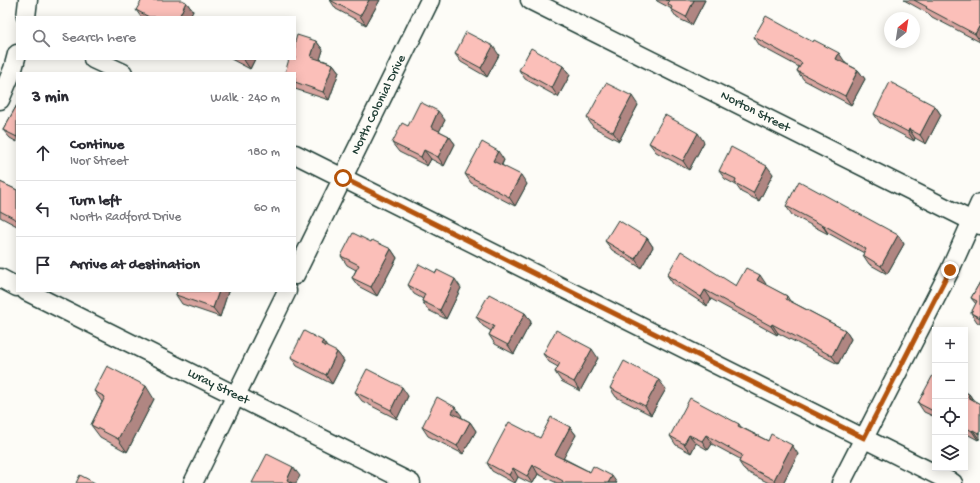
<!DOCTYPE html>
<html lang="en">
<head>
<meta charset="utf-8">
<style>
	body { margin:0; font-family:"Gochi Hand",sans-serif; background:#f2f2f3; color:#2b2b33 }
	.controls { position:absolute; right:12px; bottom:12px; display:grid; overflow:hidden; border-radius:0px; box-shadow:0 2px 10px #0003 }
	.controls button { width:36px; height:36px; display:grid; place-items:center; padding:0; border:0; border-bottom:1px solid #e1e1e2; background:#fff; color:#2b2b33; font:20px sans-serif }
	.compass { position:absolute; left:884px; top:12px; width:36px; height:36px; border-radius:50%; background:#fff; box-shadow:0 2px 10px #0003; rotate:30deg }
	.stop { position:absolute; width:12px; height:12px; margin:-9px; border:3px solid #b45309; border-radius:50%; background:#fff }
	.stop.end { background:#b45309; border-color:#fff; box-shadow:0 1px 4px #0008 }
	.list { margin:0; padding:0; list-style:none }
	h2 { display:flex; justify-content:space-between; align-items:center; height:52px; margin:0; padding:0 16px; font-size:17px }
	h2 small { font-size:13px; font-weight:400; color:#7c7c81 }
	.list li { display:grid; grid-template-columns:26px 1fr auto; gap:12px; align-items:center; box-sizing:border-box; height:56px; padding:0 16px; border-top:1px solid #e1e1e2 }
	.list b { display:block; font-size:15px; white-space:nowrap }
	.list p { margin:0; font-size:13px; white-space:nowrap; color:#7c7c81 }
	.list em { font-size:13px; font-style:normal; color:#7c7c81 }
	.icon { flex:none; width:22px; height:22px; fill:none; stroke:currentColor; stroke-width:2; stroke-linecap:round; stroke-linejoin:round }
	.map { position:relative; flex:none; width:980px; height:483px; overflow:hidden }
	.search { position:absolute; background:#fff; box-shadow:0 2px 10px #0003; left:16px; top:16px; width:280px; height:44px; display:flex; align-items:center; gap:10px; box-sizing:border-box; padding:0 14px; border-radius:0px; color:#7c7c81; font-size:15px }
	.panel { position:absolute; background:#fff; box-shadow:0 2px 10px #0003; left:16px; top:72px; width:280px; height:220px; border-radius:0px }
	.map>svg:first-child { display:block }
</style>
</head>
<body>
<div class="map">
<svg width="980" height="483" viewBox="0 0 980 483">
	<rect width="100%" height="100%" fill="#fdfcf7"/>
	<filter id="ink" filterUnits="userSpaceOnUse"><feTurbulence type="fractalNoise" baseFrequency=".025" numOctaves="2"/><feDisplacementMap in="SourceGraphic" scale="8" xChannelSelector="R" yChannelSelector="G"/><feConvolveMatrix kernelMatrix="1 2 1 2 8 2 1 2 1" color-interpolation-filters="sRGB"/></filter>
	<g filter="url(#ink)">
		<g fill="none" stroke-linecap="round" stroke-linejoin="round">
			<defs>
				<g id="minor">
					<path d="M530,0l450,225"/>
					<path d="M26,17l2,-17"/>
					<path d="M93,59l30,14"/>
					<path d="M0,100l13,-31 4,-15"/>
					<path d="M295,154l658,329"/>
					<path d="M295,275l135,-275"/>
					<path d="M0,278l17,9"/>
					<path d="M26,291l385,192"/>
					<path d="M193,483l94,-192"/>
					<path d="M841,483l109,-213 30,-67"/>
				</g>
			</defs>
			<use href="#minor" stroke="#1f3d34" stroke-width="21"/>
			<use href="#minor" stroke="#fdfcf7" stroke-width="18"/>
		</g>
		<g fill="#d8a49f" stroke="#1f3d34">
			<path d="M330,0h50l-14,25 -30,-16z"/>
			<path d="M656,0h49l-13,25 -15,-7 -7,-10 -13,-7z"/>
			<path d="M904,0h76v42l-48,-25 -3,-3z"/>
			<path d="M186,2l7,9 -3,6h-49l-5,-7z"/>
			<path d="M754,37l91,25v1l13,7 7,9 -14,26 -47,-25 -7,-9 2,-4 -39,-21z"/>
			<path d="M316,41l7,9 -3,9 13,5 6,8 -10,28 -34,-11v-16z"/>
			<path d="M455,54l44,1 -12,22 -26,-15z"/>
			<path d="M231,59h24l-5,10z"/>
			<path d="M563,66l7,9 -12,22 -33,-18 -6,-9z"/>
			<path d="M17,105v37l-7,-4 -7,-8z"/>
			<path d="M638,105l-19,36 -26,-14 -6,-9z"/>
			<path d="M935,106l6,9 -15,29 -11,-6 -1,3 -34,-18 -6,-9z"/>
			<path d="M445,120l-6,11 10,5 6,8 -11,22 -13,-7 -4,7 -28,-14 -7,-9 16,-17z"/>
			<path d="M704,142l-15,28 -33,-18 -7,-9z"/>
			<path d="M504,160l-2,5 25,19 -12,22 -44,-23 -6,-9z"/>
			<path d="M719,171l54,3 -14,27 -18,-9 -5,-7 -11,-6z"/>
			<path d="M0,182l17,8v36l-17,-9z"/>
			<path d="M786,206l112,29 6,9 -17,30 -18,-10 -6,-9 1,-2 -36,-20v1l-36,-19z"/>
			<path d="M647,238l6,9 -12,21 -29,-18 -7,-9z"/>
			<path d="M371,242l20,7 6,9 -20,38 -19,-10 -6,-8 4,-8 -9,-5 -6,-9z"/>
			<path d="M436,273l25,15 -15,31 -18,-9 -6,-9 1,-2 -9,-5 -6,-9z"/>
			<path d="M667,275l69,11 30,-2 -1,1 22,11 3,5 55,29 6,9 -13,25 -60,-31 -1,2 -66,-36 -4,7 -34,-22z"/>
			<path d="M980,282v42l-3,-2 -6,-9 5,-9 -5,-6z"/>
			<path d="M177,291h51v1l-8,25 -38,-13 -6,-9z"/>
			<path d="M525,313l6,9 -17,32 -19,-10 -6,-9 2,-4 -8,-5 -7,-9z"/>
			<path d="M337,352l7,9 -12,23 -35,-18 -6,-9z"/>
			<path d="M543,354l55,4 -18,33 -19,-10 -6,-9 3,-5 -9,-5z"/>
			<path d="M935,376v41l-11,-5 -6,-9z"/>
			<path d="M610,388l56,1 -15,26 -35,-18z"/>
			<path d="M94,391l60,8 -27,53 -27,-15 -9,-12 11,-23z"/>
			<path d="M355,392l53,4 -11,23 -35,-18z"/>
			<path d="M965,392l4,2 5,7 6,3v35h-1l-1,1 -13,-7z"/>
			<path d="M462,416l-1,1 9,5 6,9 -13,23 -35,-18 -6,-9z"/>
			<path d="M739,424l2,3 27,14 30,13 -15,29h-14l-24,-12 -6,-9 1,-3 -28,-15 -4,6 -12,-7 -5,10 -15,-8 -6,-9z"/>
			<path d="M570,427l6,8 -13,23 27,14 27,11h-60l-19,-9 -5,9h-3l-12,-6 -3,6h-1l-22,-12 -5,-8 53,-25z"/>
		</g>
		<g fill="#b08682" stroke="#1f3d34">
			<path d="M369,0h11l-14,25 -6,-9z"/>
			<path d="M694,0h11l-13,25 -6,-8z"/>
			<path d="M186,2l7,9 -3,6h-11z"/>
			<path d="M980,25v16l-5,-7z"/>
			<path d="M316,41l7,9 -5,16 -7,-9z"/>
			<path d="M493,46l6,9 -12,22 -6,-9z"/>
			<path d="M839,53l6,9 -3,6 -6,-9z"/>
			<path d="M244,59h11l-5,10 -6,-9z"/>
			<path d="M333,64l6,8 -10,28 -6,-8z"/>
			<path d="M563,66l7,9 -12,22 -6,-9z"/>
			<path d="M858,70l7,9 -14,26 -6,-9z"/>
			<path d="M632,96l6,9 -19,36 -6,-9z"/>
			<path d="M935,106l6,9 -15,29 -6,-9z"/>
			<path d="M438,111l7,9 -8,16 -6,-9z"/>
			<path d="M909,129l6,9 -1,3 -6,-9z"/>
			<path d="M698,133l6,9 -15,28 -6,-9z"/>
			<path d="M449,136l6,8 -11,22 -6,-9z"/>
			<path d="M424,150l7,9 -4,7 -6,-9z"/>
			<path d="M498,151l6,9 -5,10 -6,-9z"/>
			<path d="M767,166l6,8 -14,27 -6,-8z"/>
			<path d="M521,175l6,9 -12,22 -6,-9z"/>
			<path d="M822,224l6,9v1l-6,-9z"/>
			<path d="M898,235l6,9 -17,30 -6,-8z"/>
			<path d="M647,238l6,9 -12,21 -6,-9z"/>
			<path d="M391,249l6,9 -20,38 -6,-9z"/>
			<path d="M760,275l6,9 -3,5 -6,-9z"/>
			<path d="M455,279l6,9 -15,31 -6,-9z"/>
			<path d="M705,290l6,9 -4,7 -6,-9z"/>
			<path d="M219,291h9v1l-8,25 -7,-9z"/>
			<path d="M525,313l6,9 -17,32 -6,-9z"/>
			<path d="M772,324l6,9 -1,2 -6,-9z"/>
			<path d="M845,330l6,9 -13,25 -6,-8z"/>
			<path d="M323,341l6,9 -8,-6z"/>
			<path d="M592,349l6,9 -18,33 -6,-9z"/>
			<path d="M337,352l7,9 -12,23 -6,-9z"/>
			<path d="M659,380l7,9 -15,26 -6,-9z"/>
			<path d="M146,386l8,13 -27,53 -9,-13z"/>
			<path d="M402,387l6,9 -11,23 -6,-9z"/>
			<path d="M969,394l6,9 -7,-6z"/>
			<path d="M455,407l7,9 -4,6 -6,-9z"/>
			<path d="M470,422l6,9 -13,23 -6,-8z"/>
			<path d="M570,427l6,8 -15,28 -6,-8z"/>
			<path d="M973,430l6,9 -1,1 -6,-9z"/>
			<path d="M689,435l7,8 -5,10 -7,-9z"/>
			<path d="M706,435l6,9 -4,6 -6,-9z"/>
			<path d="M792,445l6,9 -15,29h-7l-2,-3z"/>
			<path d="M533,465l5,9 -5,9h-1l-5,-7z"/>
			<path d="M293,467l7,9 -4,7h-7l-2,-3z"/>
			<path d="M513,468l5,9 -3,6 -6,-8z"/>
			<path d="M612,476l5,7h-9z"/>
		</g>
		<g fill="#fbbfb9" stroke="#1f3d34">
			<path d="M142,0h40l4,2 -7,15h-30l-13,-7z"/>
			<path d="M330,0h39l-9,16z"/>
			<path d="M666,0h28l-8,17 -15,-8 1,-2 -4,-3 1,-3z"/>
			<path d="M914,0h66v25l-5,9 -49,-26 1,-1z"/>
			<path d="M766,16l47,26 1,-2 25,13 -3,6 22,11 -13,26 -48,-25 5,-8 -48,-26z"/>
			<path d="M466,32l27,14 -12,22 -26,-14z"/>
			<path d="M297,35l19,6 -5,16 22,7 -10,28 -28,-10v-9h-10l4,-14h6v-17z"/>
			<path d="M531,48l32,18 -11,22 -33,-18z"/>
			<path d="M890,82l45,24 -15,29 -11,-6 -1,3 -34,-18z"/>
			<path d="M606,83l26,13 -19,36 -26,-14z"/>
			<path d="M420,102l18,9 -7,16 18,9 -11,21 -14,-7 -3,7 -29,-14 10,-20 6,3z"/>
			<path d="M17,105v32l-14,-7z"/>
			<path d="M665,115l33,18 -15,28 -34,-18z"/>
			<path d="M482,142l16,9 -5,10 28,14 -12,22 -44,-23z"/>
			<path d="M731,147l36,19 -14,27 -18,-10 1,-4 -17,-8z"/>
			<path d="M799,181l99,54 -17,31 -18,-11 3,-6 -44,-25v1l-36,-19z"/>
			<path d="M0,182l17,8v30l-17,-9z"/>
			<path d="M618,220l29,18 -12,21 -30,-18z"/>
			<path d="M353,233l18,9 1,-2 19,9 -20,38 -19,-9 7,-13 -18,-9z"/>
			<path d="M681,251l55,35 10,-18 14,7 -3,5 30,16 -1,3 59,31 -13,26 -60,-32 -1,2 -66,-36 -4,7 -34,-22z"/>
			<path d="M419,264l17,9 1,-3 18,9 -15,31 -18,-9 3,-7 -17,-9z"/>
			<path d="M980,282v36l-9,-5 6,-12 -6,-3z"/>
			<path d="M177,291h42l-6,17 -37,-13z"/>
			<path d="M489,294l36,19 -17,32 -19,-10 5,-9 -18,-9z"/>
			<path d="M556,330l36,19 -18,33 -19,-10 5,-9 -17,-9z"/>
			<path d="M304,331l19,10 -2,3 16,8 -11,23 -35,-18z"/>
			<path d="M624,361l35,19 -14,26 -35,-18z"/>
			<path d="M107,366l39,20 -28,53 -27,-14 14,-28 -11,-6z"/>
			<path d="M367,369l35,18 -11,23 -36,-18z"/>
			<path d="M933,375l2,1v36l-17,-9z"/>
			<path d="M965,392l4,2 -1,3 12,7v30l-7,-4 -1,1 -7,-4z"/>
			<path d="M437,397l18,10 -3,6 18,9 -13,24 -35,-19z"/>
			<path d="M690,398l49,26 -1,2 30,15 3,-7 21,11 -18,35 -35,-18 3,-7 -36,-20 -4,6 -13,-6 -5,9 -14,-8z"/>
			<path d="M551,417l19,10 -15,28 35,17 3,-6 19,10 -4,7h-46l1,-2 -30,-16 -6,11 -14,-8 -4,7 -22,-12 22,-41 31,16z"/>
			<path d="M267,454l26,13 -6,13 5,3h-40z"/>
			<path d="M80,475l15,8h-19z"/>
		</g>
	</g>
	<g fill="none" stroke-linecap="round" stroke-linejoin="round" filter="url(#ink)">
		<path stroke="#b45309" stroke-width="5" d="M343,178l521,260 86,-168"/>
	</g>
	<g text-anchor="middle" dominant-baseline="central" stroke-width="3" stroke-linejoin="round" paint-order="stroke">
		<g font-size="13" fill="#1f3d34" stroke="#fdfcf7">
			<text transform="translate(379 105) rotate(-64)">North Colonial Drive</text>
			<text transform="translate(755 112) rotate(27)">Norton Street</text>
			<text transform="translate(218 387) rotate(26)">Luray Street</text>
		</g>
	</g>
</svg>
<div class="controls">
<button>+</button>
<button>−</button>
<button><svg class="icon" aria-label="locate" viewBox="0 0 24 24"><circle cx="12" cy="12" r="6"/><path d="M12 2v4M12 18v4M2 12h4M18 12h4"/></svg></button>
<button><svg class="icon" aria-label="layers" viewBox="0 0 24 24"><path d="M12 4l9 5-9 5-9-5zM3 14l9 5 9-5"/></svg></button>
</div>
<svg class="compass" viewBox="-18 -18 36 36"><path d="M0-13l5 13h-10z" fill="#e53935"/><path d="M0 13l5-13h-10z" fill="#7c7c81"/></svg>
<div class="stop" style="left:343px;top:178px"></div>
<div class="stop end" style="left:950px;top:270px"></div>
<div class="search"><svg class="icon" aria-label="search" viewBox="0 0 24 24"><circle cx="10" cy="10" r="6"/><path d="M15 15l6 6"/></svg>Search here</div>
<section class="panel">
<h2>3 min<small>Walk · 240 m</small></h2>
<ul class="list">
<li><svg class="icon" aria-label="ahead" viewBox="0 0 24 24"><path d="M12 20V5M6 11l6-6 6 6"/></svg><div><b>Continue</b><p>Ivor Street</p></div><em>180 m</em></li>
<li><svg class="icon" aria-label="left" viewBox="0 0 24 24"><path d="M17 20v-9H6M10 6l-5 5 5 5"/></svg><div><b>Turn left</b><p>North Radford Drive</p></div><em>60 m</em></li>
<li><svg class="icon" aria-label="arrive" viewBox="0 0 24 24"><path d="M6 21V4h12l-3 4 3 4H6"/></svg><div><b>Arrive at destination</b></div></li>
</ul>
</section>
</div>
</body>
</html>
